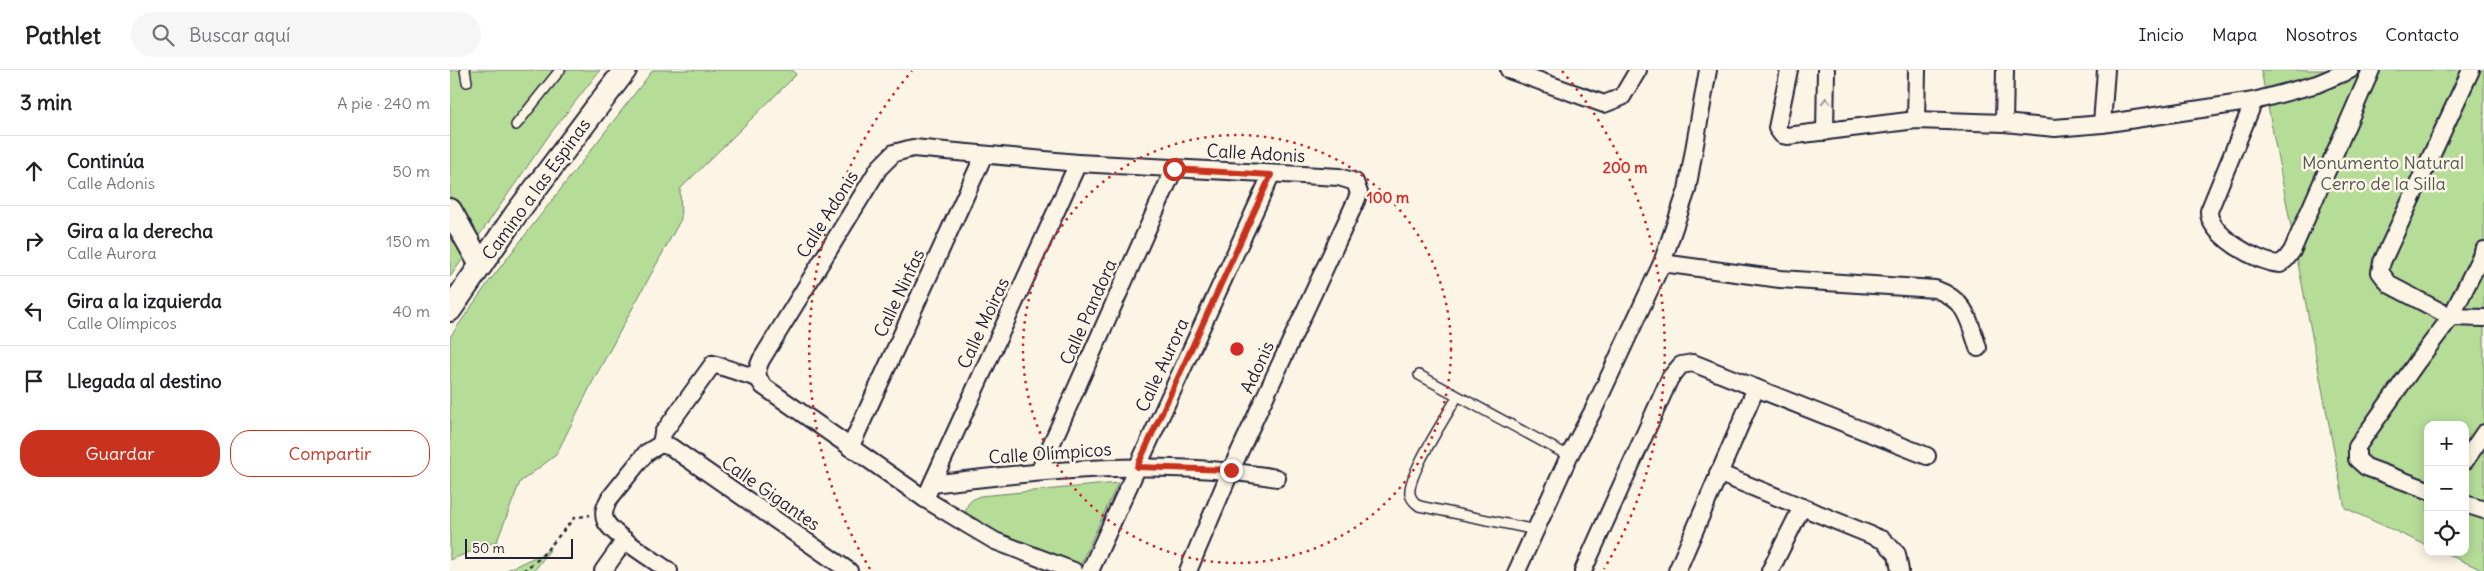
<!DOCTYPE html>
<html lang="es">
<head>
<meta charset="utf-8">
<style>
	body { margin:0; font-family:Delius,sans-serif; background:#f6f6f6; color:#202124 }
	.controls { position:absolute; right:15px; bottom:15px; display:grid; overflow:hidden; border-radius:10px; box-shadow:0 2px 12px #0003 }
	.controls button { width:45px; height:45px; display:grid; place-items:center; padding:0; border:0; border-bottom:1px solid #e0e0e0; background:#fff; color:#202124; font:25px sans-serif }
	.scale { position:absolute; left:15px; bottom:12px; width:108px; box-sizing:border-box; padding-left:5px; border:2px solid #22223b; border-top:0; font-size:14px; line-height:18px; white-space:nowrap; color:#22223b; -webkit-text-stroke:4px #fcf5e5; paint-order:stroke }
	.stop { position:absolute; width:15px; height:15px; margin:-11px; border:4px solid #c8321e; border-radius:50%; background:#fff }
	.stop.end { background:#c8321e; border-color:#fff; box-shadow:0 1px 5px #0008 }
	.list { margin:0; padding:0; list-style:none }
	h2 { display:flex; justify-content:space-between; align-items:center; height:65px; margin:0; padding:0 20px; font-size:21px }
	h2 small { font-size:16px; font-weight:400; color:#757577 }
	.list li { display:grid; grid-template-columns:32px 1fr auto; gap:15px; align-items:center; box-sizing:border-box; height:70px; padding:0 20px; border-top:1px solid #e0e0e0 }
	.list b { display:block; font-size:19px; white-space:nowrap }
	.list p { margin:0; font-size:16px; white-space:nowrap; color:#757577 }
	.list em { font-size:16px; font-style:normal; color:#757577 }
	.actions { display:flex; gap:10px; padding:15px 20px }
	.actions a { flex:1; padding:11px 0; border:1px solid #c8321e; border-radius:20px; text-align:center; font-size:18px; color:#c8321e }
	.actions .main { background:#c8321e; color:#fff }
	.icon { flex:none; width:28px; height:28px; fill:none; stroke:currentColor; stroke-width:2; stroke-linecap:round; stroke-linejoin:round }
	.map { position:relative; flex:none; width:2034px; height:501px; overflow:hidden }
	header { display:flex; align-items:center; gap:30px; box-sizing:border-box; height:70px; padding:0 25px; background:#fff; border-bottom:1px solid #e0e0e0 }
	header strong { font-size:24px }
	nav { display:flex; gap:28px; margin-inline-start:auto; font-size:18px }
	.search { width:350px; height:45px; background:#f6f6f6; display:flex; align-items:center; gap:12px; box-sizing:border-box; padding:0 18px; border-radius:28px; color:#757577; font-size:19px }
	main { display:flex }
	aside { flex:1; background:#fff }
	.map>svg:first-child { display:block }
</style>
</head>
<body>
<header>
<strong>Pathlet</strong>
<div class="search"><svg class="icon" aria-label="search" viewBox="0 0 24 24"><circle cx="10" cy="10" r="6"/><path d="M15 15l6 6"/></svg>Buscar aquí</div>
<nav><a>Inicio</a><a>Mapa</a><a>Nosotros</a><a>Contacto</a></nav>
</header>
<main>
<aside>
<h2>3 min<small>A pie · 240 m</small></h2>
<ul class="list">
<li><svg class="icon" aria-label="ahead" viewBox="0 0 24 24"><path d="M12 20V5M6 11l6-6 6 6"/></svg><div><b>Continúa</b><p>Calle Adonis</p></div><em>50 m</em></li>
<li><svg class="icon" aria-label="right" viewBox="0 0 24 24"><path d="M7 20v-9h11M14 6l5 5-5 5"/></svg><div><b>Gira a la derecha</b><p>Calle Aurora</p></div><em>150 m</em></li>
<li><svg class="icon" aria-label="left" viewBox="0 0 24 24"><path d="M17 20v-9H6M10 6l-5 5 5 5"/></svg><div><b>Gira a la izquierda</b><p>Calle Olímpicos</p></div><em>40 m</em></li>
<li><svg class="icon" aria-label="arrive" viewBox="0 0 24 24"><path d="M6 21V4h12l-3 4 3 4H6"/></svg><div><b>Llegada al destino</b></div></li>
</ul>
<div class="actions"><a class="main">Guardar</a><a>Compartir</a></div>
</aside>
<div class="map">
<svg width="2034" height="501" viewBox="0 0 2034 501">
	<rect width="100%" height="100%" fill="#fcf5e5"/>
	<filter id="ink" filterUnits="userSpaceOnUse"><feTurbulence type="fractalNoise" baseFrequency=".02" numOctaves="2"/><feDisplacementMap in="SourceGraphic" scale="10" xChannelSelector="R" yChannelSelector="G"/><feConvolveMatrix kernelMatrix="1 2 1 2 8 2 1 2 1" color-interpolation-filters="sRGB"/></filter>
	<g filter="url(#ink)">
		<g fill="#b6dd98" stroke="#6c806a">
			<path d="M0,0h150l-50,64 -100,143z"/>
			<path d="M203,0h140l3,5 -116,114 1,30 -88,162 -37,74 -36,27 -23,59 -47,19v-223l38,-54z"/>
			<path d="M1811,0h223v501l-41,-19h22v-127h-37v121l-83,-38z"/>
			<path d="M668,413l-40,87 -77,-31 -35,-21c-2,-12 3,-18 14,-22z"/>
			<path d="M100,480l-16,21h-29z"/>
		</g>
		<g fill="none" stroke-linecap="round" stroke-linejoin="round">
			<defs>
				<g id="lane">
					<path d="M15,0l2,12"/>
					<path d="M66,55l44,-55"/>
					<path d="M969,305l150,81"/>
					<path d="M1007,327c-10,19 -50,78 -47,97 1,5 5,9 9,12l117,24"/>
				</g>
				<g id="street">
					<path d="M1059,0l95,34 18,-7 16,-27"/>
					<path d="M1339,0l-12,58 5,7 5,1 129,-16 88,3 51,5 47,-4 152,-23 63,-17 33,-14"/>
					<path d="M2021,0l-89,192 -2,10 10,13 61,32 33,1"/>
					<path d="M1804,31l-45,110c-1,24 49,52 71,53l6,-5 6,-8 79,-181"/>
					<path d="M1466,50l1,-50"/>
					<path d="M1554,53l1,-53"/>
					<path d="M1652,54l4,-54"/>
					<path d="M1375,62l1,-62"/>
					<path d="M1212,193l118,16 155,10c31,11 34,30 43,59"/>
					<path d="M211,374l2,-11 50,-69 44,14"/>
					<path d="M400,378l134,-293"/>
					<path d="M2015,391l19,-28"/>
					<path d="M589,402l135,-303"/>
					<path d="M1268,403l165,67 14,14 3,17"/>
					<path d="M482,414c114,-14 231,-26 345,-6"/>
					<path d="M1978,420l-62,-23 -9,-8v-12l60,-85 34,-45 33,-67"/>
					<path d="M475,429l153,-336"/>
					<path d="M2015,434l19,6"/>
					<path d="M153,501l22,-31"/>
					<path d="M219,501c-15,-11 -54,-34 -63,-49 -4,-8 -1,-15 3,-23l37,-46 15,-9 10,3 178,124"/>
					<path d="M624,501l-79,-30 -27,-16 -43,-26 -162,-113c-7,-10 -7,-15 -2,-26l118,-192 15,-15 19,-5 165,15 261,14 16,5 4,11 -3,8 -125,269 -43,101"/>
					<path d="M640,501l181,-396"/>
					<path d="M1067,501l52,-115 25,-47 68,-146 25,-73 21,-120"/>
					<path d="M1133,501l87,-193 11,-13 12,-2 234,93"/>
					<path d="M1227,501l79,-183"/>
					<path d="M1320,501l32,-64"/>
				</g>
				<g id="secondary">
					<path d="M0,140l31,55"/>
					<path d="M0,240l66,-96 109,-144"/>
				</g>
			</defs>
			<use href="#lane" stroke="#22223b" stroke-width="12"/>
			<use href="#street" stroke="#22223b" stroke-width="20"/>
			<use href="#secondary" stroke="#22223b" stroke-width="26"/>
			<path stroke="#22223b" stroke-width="2.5" stroke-dasharray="4 4" stroke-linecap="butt" d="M73,501l18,-14 33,-39 16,-3"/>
			<use href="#lane" stroke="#fcf5e5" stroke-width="9"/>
			<use href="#street" stroke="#fcf5e5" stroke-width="16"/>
			<use href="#secondary" stroke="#fcf5e5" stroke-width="22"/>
		</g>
		<defs><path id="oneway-chevron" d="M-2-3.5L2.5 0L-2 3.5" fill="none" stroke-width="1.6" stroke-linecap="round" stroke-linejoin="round" transform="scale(1.25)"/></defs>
		<use stroke="#9a9698" href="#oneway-chevron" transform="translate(1376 31) rotate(-90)"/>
	</g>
	<g fill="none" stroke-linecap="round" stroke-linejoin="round" filter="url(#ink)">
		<path stroke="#c8321e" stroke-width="6" d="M724,99l97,6 -134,292 94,3"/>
	</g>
	<g fill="none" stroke="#d62828" stroke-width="2.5" stroke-dasharray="2.5 5">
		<circle cx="787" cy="279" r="214"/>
		<path d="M420 499A428 428 0 0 1 462 1M1112 1A428 428 0 0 1 1154 499"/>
	</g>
	<g text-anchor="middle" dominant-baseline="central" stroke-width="5" stroke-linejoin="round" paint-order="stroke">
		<g font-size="18" fill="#22223b" stroke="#fcf5e5">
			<text transform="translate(806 83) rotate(3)">Calle Adonis</text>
			<text transform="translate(86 119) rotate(-54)">Camino a las Espinas</text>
			<text transform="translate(377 144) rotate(-58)">Calle Adonis</text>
			<text transform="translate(449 223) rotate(-65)">Calle Ninfas</text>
			<text transform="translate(638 242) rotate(-66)">Calle Pandora</text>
			<text transform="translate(533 253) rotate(-65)">Calle Moiras</text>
			<text transform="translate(712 295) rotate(-65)">Calle Aurora</text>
			<text transform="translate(807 297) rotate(-65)">Adonis</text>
			<text transform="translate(600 383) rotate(-4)">Calle Olímpicos</text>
			<text transform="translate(321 423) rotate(35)">Calle Gigantes</text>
		</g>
		<g font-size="18" fill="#4e5a57" stroke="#fcf5e5">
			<text x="1933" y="92">Monumento Natural<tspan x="1933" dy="21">Cerro de la Silla</tspan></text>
		</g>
	</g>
	<circle cx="787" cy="279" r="8" fill="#d62828" stroke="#fcf5e5" stroke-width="2.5"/>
	<g font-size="15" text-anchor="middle" font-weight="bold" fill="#d62828" stroke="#fcf5e5" stroke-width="5" stroke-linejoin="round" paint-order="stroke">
		<text x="1175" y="103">200 m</text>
		<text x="938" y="133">100 m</text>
	</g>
</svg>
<div class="controls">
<button>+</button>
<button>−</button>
<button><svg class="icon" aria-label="locate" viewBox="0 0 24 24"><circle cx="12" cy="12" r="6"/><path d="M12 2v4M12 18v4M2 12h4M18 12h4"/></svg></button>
</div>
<div class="scale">50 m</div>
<div class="stop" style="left:724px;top:99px"></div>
<div class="stop end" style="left:781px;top:400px"></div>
</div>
</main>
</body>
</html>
